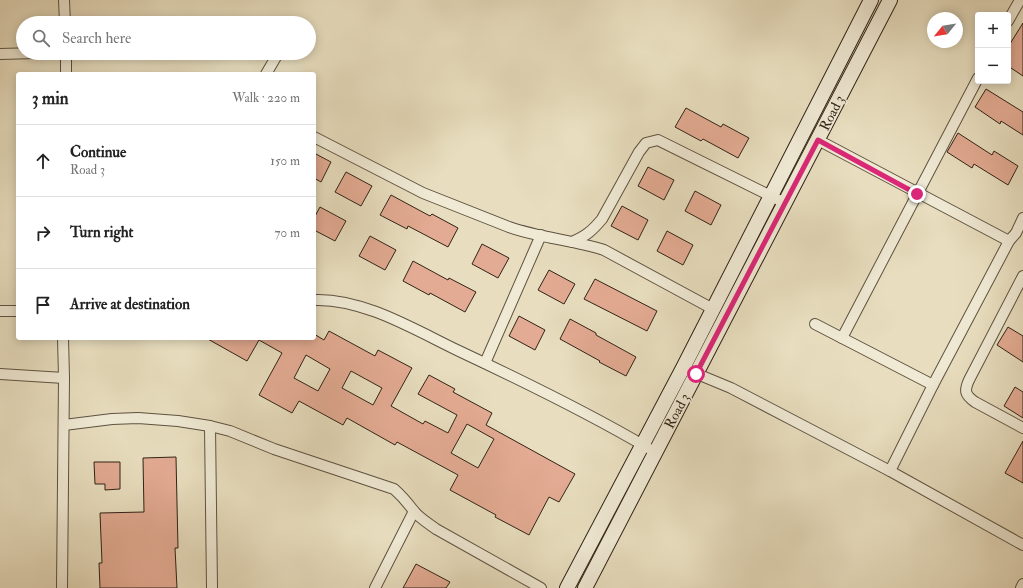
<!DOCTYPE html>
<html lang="en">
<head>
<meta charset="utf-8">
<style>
	body { margin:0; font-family:"IM FELL Double Pica",serif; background:#f6f6f6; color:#222 }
	.controls { position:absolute; right:12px; top:12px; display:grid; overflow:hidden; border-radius:4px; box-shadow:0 2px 10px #0003 }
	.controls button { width:36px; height:36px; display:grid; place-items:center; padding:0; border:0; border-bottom:1px solid #e0e0e0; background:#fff; color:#222; font:20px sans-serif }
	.compass { position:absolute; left:927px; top:12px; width:36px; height:36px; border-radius:50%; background:#fff; box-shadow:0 2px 10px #0003; rotate:240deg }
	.stop { position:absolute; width:12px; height:12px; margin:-9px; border:3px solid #db2777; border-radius:50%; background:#fff }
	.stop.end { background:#db2777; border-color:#fff; box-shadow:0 1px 4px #0008 }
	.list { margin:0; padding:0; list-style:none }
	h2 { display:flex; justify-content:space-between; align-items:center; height:52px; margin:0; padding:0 16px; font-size:17px }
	h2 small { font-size:13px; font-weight:400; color:#767676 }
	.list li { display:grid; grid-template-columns:26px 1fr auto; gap:12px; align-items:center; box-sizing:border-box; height:72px; padding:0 16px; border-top:1px solid #e0e0e0 }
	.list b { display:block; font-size:15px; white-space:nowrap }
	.list p { margin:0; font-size:13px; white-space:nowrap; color:#767676 }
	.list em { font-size:13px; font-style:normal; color:#767676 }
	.icon { flex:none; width:22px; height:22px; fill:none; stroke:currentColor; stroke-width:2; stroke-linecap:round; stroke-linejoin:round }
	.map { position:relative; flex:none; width:1023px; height:588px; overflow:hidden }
	.search { position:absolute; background:#fff; box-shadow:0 2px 10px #0003; left:16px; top:16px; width:300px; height:44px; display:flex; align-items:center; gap:10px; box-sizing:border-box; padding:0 14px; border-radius:22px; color:#767676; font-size:15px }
	.panel { position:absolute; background:#fff; box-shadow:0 2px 10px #0003; left:16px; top:72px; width:300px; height:268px; border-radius:4px }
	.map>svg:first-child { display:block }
</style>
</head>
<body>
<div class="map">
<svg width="1023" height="588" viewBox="0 0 1023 588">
	<rect width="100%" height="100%" fill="#e8debf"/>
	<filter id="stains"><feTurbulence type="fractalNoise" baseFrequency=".005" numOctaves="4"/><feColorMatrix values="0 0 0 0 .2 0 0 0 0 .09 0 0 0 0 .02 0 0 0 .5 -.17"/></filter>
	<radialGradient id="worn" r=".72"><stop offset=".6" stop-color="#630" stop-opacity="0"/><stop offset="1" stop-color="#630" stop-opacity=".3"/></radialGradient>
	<g fill="#e3ab93" stroke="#302316" fill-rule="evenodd">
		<path d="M1023,23v53l-15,-10v-19z"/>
		<path d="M986,89l37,23v23l-22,-14 -1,3 -25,-17z"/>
		<path d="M686,108l35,19 2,-3 26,14 -11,20 -35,-19 -2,2 -26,-14z"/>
		<path d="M958,133l34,22 2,-4 24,15 -10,19 -34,-21 -2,4 -25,-16z"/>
		<path d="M314,153l17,9 -10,20 -7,-4z"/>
		<path d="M648,167l26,13 -10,20 -26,-14z"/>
		<path d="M346,172l26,14 -11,20 -26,-14z"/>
		<path d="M695,191l26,14 -10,20 -26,-14z"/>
		<path d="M391,195l39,21 2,-2 26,14 -10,19 -40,-21 -1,3 -27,-14z"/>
		<path d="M622,206l26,14 -10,20 -27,-14z"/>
		<path d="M320,207l26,14 -11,20 -21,-11v-12z"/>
		<path d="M667,231l26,14 -10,20 -26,-14z"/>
		<path d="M370,236l26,14 -11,20 -26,-14z"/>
		<path d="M482,244l27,14 -11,20 -26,-14z"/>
		<path d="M413,261l35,19 1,-2 27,14 -11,20 -35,-19 -1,2 -26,-14z"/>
		<path d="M549,270l26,14 -11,20 -26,-14z"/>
		<path d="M595,279l62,32 -10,20 -63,-32z"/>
		<path d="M519,316l26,14 -10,20 -26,-14z"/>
		<path d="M570,319l26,14v2l40,22 -10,19 -27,-14 1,-1 -40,-22z"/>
		<path d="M1008,327l15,9v26l-26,-17z"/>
		<path d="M329,331l46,25 3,-6 34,18 -21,38 32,18 2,-3 23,12 9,-18 -39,-21 11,-19 26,14 -2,3 39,21 -6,12 89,49 -16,28 -10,-5 -20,38 -34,-18 1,-2 -46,-25 8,-15 -61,-33 -2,3 -48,-27 -4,7 -44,-24 -7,12 -33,-18 23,-42 -23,-13 -12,21 -41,-23h108v-4l10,6zM306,355l24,14 -12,22 -24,-13zM351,371l31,17 -9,17 -31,-17zM467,424l27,15 -16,29 -27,-15z"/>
		<path d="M1015,387l8,5v26l-19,-12z"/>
		<path d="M1023,441v42l-18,-10z"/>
		<path d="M176,457l2,91h-3l2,40h-77l-1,-25h3l-2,-50 44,-1 -1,-54z"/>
		<path d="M94,462h26v27l-15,1v-6h-10z"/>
		<path d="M416,564l34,18 -4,6h-43z"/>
	</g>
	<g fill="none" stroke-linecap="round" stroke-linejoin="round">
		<defs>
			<g id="street">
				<path d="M64,0l1,23"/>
				<path d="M1008,21l12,-21"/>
				<path d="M66,53v21"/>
				<path d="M0,54l36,-1"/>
				<path d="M266,74l10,-17"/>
				<path d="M314,137l109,56 86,34c31,11 64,13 95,23l109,59"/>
				<path d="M818,140l191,101"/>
				<path d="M572,242c14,-6 20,-11 30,-23l37,-67 7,-9 12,-3 127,63"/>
				<path d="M1023,276l-54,104c-5,11 -4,15 6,22l48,26"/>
				<path d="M314,300c49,-2 101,30 145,51 64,30 128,61 189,97"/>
				<path d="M0,311h18"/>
				<path d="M815,324l118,61"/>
				<path d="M842,338l136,-260"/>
				<path d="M485,363l56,-128"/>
				<path d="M690,371l41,17 69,36 90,47 133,74"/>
				<path d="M0,374l64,4"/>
				<path d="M64,425l48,-6 26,-1 40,3 32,5 20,5 44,18 120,40c8,7 13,13 19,21 6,8 15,13 23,19l105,59"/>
				<path d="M210,426l2,162"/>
				<path d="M890,471l43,-86 76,-144 7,-8 7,-15"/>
				<path d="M62,588l2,-210 -1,-40"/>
				<path d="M375,588l39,-77"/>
				<path d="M1021,588l2,-4"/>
			</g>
			<g id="secondary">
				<path d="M567,588l116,-220 188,-368"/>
				<path d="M585,588l305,-588"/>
			</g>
		</defs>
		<use href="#street" stroke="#5e5240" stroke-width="12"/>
		<use href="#secondary" stroke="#302316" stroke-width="16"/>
		<use href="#street" stroke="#f0ead5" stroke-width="10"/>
		<use href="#secondary" stroke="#f0ead5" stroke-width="14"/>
	</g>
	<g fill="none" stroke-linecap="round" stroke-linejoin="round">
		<path stroke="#db2777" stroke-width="5" d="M696,374l122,-234 99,54"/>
	</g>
	<g text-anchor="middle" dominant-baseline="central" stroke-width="3" stroke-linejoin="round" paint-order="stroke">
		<g font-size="14" fill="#302316" stroke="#f0ead5">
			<text transform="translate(832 113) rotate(-63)">Road 3</text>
			<text transform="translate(677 411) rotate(-62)">Road 3</text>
		</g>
	</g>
	<rect width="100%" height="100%" filter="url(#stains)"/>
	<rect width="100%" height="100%" fill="url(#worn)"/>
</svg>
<div class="controls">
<button>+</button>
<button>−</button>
</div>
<svg class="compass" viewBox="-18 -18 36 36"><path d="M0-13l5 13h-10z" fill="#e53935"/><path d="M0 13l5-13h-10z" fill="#767676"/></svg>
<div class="stop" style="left:696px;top:374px"></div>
<div class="stop end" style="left:917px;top:194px"></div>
<div class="search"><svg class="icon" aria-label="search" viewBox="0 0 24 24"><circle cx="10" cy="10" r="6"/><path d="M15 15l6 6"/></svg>Search here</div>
<section class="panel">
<h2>3 min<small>Walk · 220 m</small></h2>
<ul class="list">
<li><svg class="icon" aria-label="ahead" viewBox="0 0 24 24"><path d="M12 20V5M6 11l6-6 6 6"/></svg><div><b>Continue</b><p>Road 3</p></div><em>150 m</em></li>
<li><svg class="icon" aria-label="right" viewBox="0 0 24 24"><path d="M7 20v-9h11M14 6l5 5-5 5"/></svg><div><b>Turn right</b></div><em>70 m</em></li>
<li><svg class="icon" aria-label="arrive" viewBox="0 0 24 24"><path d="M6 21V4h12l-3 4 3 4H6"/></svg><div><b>Arrive at destination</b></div></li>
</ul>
</section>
</div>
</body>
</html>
